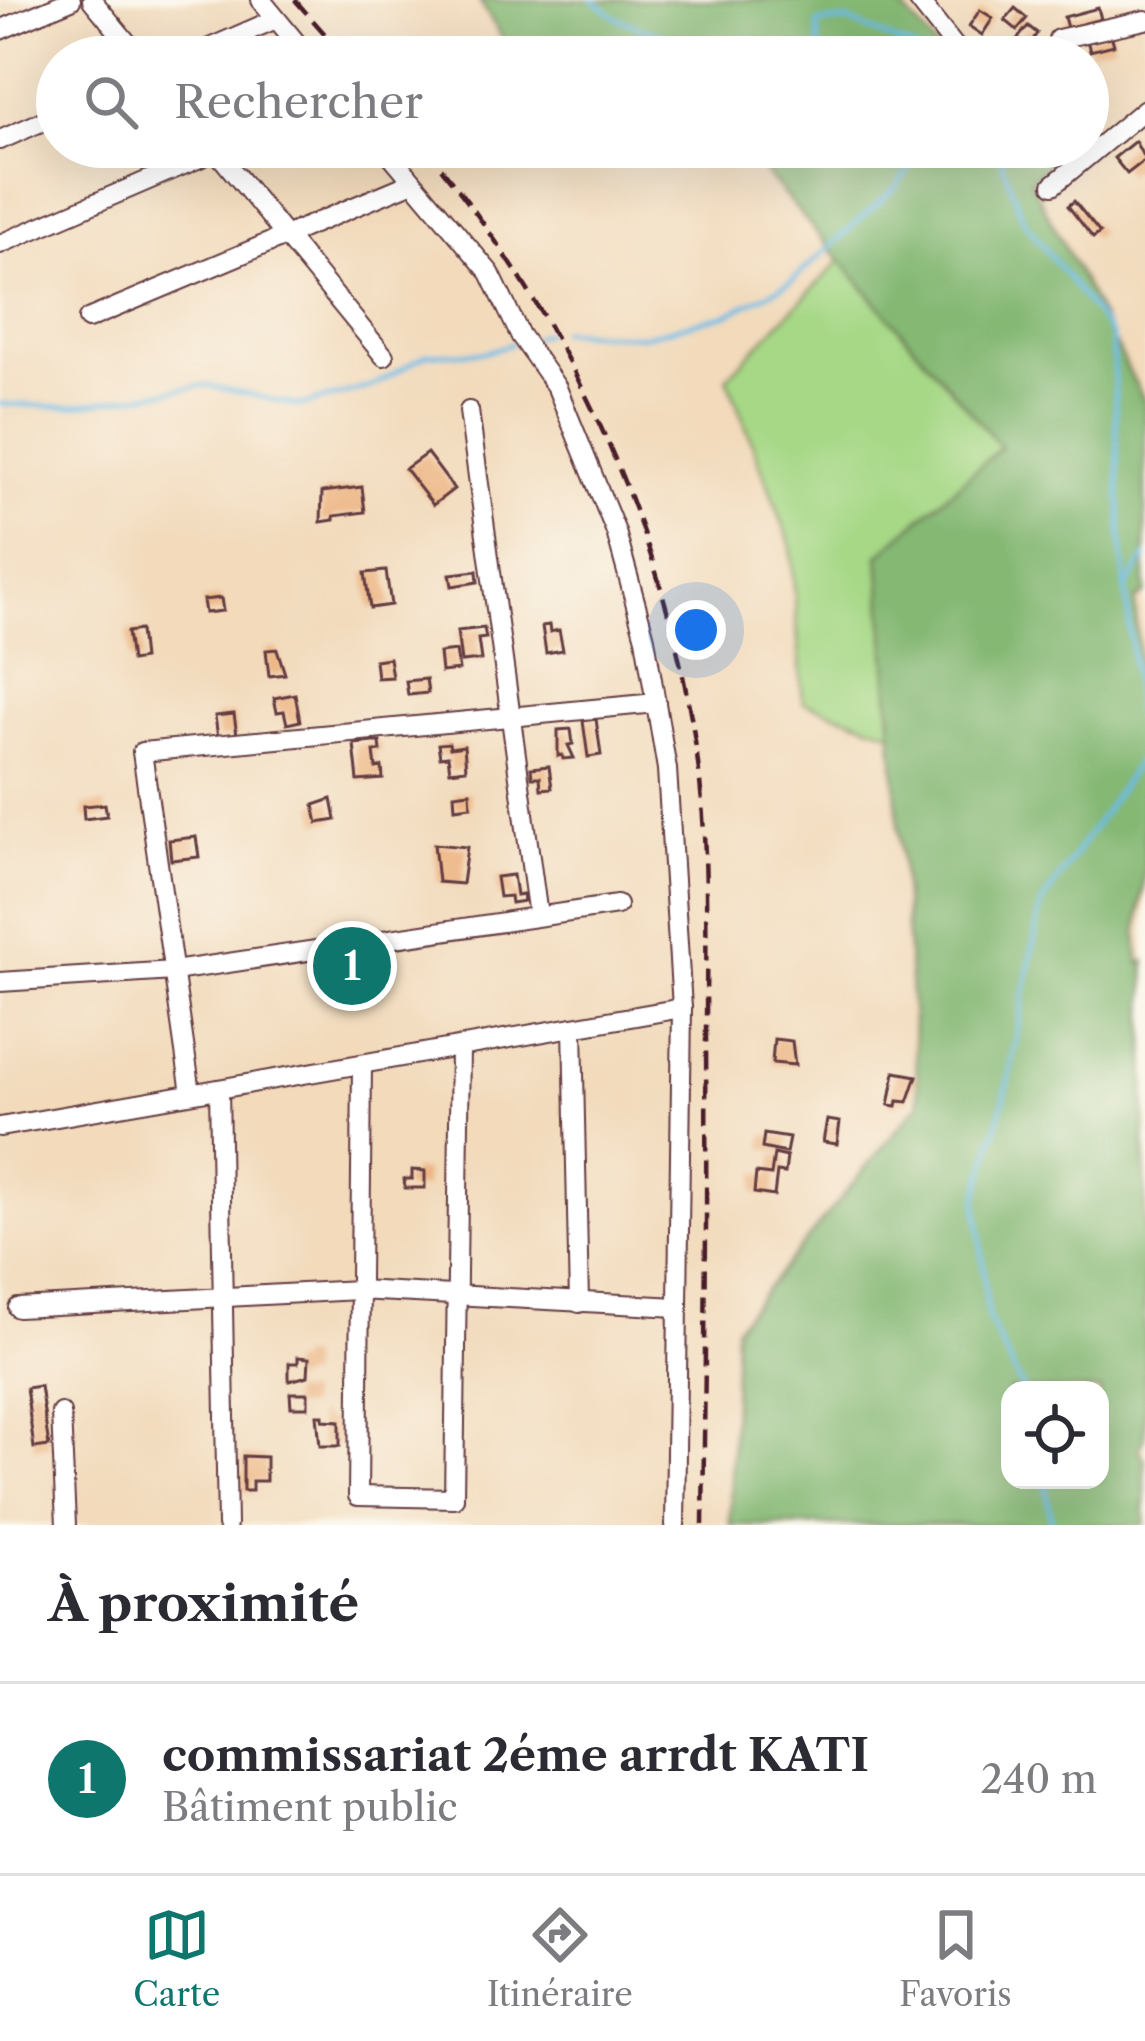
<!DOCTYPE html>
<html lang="fr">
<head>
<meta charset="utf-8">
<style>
	body { margin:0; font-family:"Libre Caslon Text",serif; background:#f7f7f7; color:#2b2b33 }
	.controls { position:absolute; right:36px; bottom:36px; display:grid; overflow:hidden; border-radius:24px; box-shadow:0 12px 48px #0002 }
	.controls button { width:108px; height:108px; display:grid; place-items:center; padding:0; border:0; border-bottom:3px solid #e1e1e2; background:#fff; color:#2b2b33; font:60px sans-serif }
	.you { position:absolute; left:696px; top:630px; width:42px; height:42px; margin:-30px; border:9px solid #fff; border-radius:50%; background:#1a73e8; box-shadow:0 0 0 18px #1a73e833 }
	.badge { display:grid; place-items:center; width:78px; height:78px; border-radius:50%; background:#0f766e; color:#fff; font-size:39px; font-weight:700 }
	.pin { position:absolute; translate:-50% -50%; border:6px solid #fff; box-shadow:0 3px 12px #0006 }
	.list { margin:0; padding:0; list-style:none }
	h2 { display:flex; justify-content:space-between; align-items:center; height:156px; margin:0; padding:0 48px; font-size:51px }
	h2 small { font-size:39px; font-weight:400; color:#7c7c81 }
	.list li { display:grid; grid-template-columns:78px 1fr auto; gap:36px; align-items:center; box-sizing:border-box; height:192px; padding:0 48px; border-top:3px solid #e1e1e2 }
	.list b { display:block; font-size:45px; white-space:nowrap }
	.list p { margin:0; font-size:39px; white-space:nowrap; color:#7c7c81 }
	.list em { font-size:39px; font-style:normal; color:#7c7c81 }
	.icon { flex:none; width:66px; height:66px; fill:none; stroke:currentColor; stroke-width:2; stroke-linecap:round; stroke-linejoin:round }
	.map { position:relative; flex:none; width:1145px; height:1525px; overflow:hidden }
	.search { position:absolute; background:#fff; box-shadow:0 12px 48px #0002; left:36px; right:36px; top:36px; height:132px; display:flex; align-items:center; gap:30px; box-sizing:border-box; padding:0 42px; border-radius:66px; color:#7c7c81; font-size:45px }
	.sheet { height:348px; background:#fff }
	nav { display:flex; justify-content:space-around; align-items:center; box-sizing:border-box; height:168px; border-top:3px solid #e1e1e2; background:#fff; font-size:33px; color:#7c7c81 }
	nav a { display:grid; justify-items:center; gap:6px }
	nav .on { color:#0f766e }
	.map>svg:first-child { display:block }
</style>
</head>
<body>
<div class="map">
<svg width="1145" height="1525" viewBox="0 0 1145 1525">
	<rect width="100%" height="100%" fill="#fbf7ec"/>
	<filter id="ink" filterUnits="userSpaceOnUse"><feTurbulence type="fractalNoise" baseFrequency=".00833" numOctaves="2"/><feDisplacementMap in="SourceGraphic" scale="24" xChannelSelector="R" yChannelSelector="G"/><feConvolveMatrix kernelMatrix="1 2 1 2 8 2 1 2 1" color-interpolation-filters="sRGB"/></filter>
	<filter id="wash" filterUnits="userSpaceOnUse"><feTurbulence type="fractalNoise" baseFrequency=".004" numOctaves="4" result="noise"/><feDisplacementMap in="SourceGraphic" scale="48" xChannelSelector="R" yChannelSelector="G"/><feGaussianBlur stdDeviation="2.7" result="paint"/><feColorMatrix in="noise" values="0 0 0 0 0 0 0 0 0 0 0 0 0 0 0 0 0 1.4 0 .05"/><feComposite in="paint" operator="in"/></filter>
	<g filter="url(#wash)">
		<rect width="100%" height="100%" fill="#f2dabb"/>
		<path fill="#a6d886" stroke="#787c58" stroke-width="3" d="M865,235l153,78 -29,453 -186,-64 -12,-157 -64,-168z"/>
		<g fill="#84b873" stroke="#676c4f" stroke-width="3" fill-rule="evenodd">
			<path d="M479,0h417l49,57h-431z"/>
			<path d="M743,147h326l-39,33 115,222v191l-10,8c6,87 10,173 10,261 0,34 -13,68 -5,101l5,-2v476l-6,12 6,11v65h-415l5,-198 184,-224 -40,-548 122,-108zM1010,1390h90v90h-90z"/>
		</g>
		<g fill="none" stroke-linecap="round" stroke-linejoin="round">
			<g stroke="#6bbce6" stroke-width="4.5">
				<path d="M593,0l24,18 102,39"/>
				<path d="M819,57l-1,-34 31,-2 82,36"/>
				<path d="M996,147l28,74 88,115 10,208 19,213 -100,148 -35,187 -29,108 11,118 35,72"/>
				<path d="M560,331l83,5 85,-22 63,-32 106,-96 27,-39"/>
				<path d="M535,337l10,-4"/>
				<path d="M0,404l68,3 138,-22 94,21 73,-20 54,-32 59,-2 25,-8"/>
				<path d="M1126,588l19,-31"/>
				<path d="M1045,1480l7,45"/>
			</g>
		</g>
		<g id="blocks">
			<g fill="#edb684">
				<path d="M1015,8l12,10 -10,12 -12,-10z"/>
				<path d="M1098,8l3,11 -34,9 -3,-11z"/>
				<path d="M980,10l13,8 -11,17 -13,-9z"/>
				<path d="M1028,26l9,7 -7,12 -9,12h-12l-4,-3z"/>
				<path d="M1110,31l4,14 -24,6 -4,-14z"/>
				<path d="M1135,141l10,19 -18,14 -13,-16z"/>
				<path d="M1074,201l26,32 -7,5 -25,-32z"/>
				<path d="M427,453l27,36 -21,16 -28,-36z"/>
				<path d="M362,487l3,25 -31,4v4l-13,2 1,-30z"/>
				<path d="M386,571l5,34 -21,3 -5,-35z"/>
				<path d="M477,571l1,11 -26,4 -2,-12z"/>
				<path d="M221,598l2,13 -18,2 -2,-13z"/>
				<path d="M549,625l1,7 9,-2 4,20 -17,3 -4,-27z"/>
				<path d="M484,628l2,10 -8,1 3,21 -20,2 -4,-31z"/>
				<path d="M140,630l3,29 -12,2 -4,-29z"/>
				<path d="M277,649l8,25 -16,2 -3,-26z"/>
				<path d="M456,651l3,19 -18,2 -2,-19z"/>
				<path d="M389,658l3,19 -15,1 -2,-18z"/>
				<path d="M426,679l2,14 -20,2 -2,-14z"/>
				<path d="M295,694l5,27 -13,3 -3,-13 -7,1 -3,-14z"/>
				<path d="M234,714l3,21 -19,3 -3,-22z"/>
				<path d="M596,719l5,36 -13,2 -5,-36z"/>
				<path d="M571,729l2,15 -5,1 6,13 -11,1 -1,-4 -4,1v-26z"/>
				<path d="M373,742h7l1,9 -7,1 2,16 6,-1 1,12 -25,2 -4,-37z"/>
				<path d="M449,743l1,5 14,-2 2,23 -16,2 -2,-15 -8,1 -2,-13z"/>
				<path d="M549,766l3,22 -11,1 -1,-12h-8l-1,-9z"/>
				<path d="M470,792l1,14 -16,2 -1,-14z"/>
				<path d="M332,799l4,21 -18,3 -4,-18z"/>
				<path d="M105,804l2,12 -23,3 -1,-13z"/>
				<path d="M196,837l3,20 -28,3 -2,-20z"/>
				<path d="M434,844l33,3 -5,37 -24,-2z"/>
				<path d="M513,875l3,20 7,-1 1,7 -13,2 -1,-7 -11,1 -3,-20z"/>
				<path d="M774,1039l18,2 3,24 -23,-2z"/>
				<path d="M895,1072l22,4 -9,26 -10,-1 -1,5 -8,-1z"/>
				<path d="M827,1120l13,2 -3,22 -14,-2z"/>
				<path d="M764,1134l25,4 -3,15 -24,-5z"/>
				<path d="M774,1154l13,3 -2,16 -8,-1 -3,24 -20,-3 2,-20 15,2z"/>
				<path d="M412,1170l13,1v17h-20l-1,-9h8z"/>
				<path d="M298,1357l11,1 -1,18 -19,5v-18h9z"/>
				<path d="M40,1386l9,60 -15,2 -8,-60z"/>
				<path d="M290,1393h18v14h-17z"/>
				<path d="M317,1415h6v5l17,1v25h-20z"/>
				<path d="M243,1456l23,1v24h-14v10h-9z"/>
			</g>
		</g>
	</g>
	<g filter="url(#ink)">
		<use href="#blocks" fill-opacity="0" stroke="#633b41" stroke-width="3"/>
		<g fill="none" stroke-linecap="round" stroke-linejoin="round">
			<defs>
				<g id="minor">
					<path d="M92,0l47,57"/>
					<path d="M261,0l47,57"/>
					<path d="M918,0l45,57"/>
					<path d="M0,30l71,-30"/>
					<path d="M1058,39l87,-19"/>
					<path d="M189,57l87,-38"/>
					<path d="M0,140l57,-25"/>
					<path d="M213,147l171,209"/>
					<path d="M384,147l106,126 30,62 37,53 59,144 29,106 22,131 15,239 -7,517"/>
					<path d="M1053,185l92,-76"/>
					<path d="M0,244l216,-93"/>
					<path d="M88,319l325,-137"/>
					<path d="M469,411l69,505"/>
					<path d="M0,982l174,-11 443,-66"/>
					<path d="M573,1027l6,276"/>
					<path d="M362,1064l-4,432 96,2 6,-451"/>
					<path d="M219,1089l8,436"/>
					<path d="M191,1093l-49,-341 514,-49"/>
					<path d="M0,1127l682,-119"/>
					<path d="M18,1308l340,-18 320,17"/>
					<path d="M61,1413l5,112"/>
				</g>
			</defs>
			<use href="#minor" stroke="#633b41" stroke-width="22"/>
			<use href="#minor" stroke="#fff" stroke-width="18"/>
			<g stroke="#4a1f2b" stroke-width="4.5" stroke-dasharray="18 9" stroke-linecap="butt">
				<path d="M295,0l50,57"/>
				<path d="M424,147c137,163 230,360 267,570 19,104 15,212 15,317 1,164 -1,327 -3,491"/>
			</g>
		</g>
	</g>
</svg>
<div class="controls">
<button><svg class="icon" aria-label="locate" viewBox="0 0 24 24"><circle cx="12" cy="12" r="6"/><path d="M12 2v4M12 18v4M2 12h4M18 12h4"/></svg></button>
</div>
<div class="you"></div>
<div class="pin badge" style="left:352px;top:966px">1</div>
<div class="search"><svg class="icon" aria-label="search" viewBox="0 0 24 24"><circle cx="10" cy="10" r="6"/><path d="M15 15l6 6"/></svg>Rechercher</div>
</div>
<section class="sheet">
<h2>À proximité<small></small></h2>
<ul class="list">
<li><span class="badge">1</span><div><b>commissariat 2éme arrdt KATI</b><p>Bâtiment public</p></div><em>240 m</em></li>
</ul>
</section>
<nav>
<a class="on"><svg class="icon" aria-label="map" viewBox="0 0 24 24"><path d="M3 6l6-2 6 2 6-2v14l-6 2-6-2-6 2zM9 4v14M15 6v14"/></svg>Carte</a>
<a><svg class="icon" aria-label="directions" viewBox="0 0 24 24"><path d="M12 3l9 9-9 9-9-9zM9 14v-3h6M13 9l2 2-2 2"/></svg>Itinéraire</a>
<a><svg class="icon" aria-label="saved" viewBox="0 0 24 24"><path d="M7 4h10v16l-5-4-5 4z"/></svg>Favoris</a>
</nav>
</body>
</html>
